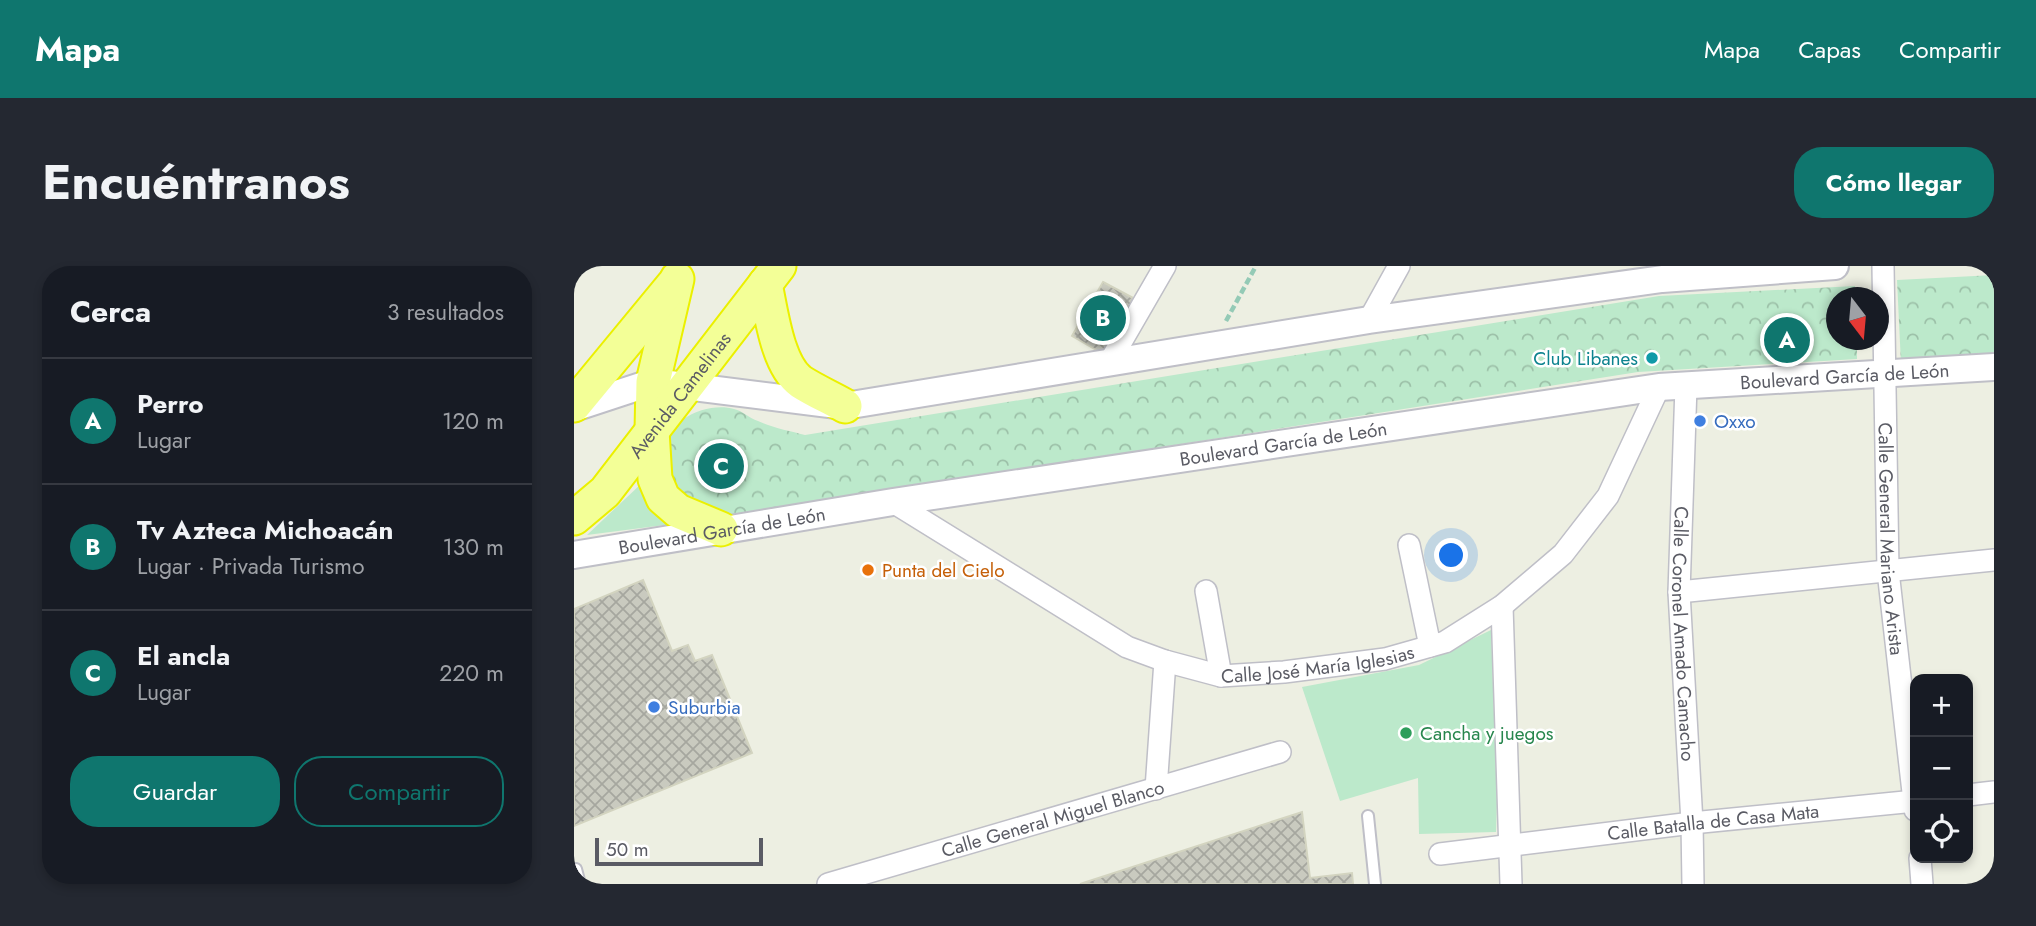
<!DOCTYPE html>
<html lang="es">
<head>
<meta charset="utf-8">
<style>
	body { margin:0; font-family:Jost,sans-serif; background:#242831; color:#f1f3f6 }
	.controls { position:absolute; right:21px; bottom:21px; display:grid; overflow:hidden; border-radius:14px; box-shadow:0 4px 10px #0003 }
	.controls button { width:63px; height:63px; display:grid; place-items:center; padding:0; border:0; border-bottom:2px solid #363941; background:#171b24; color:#f1f3f6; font:35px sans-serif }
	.compass { position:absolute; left:1252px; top:21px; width:63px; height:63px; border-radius:50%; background:#171b24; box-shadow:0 4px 10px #0003; rotate:164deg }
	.scale { position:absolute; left:21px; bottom:18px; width:168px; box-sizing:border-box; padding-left:7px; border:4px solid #5a5b64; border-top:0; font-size:19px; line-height:24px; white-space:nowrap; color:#5a5b64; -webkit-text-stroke:5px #fff; paint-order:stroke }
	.you { position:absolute; left:878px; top:290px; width:24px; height:24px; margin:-18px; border:5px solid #fff; border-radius:50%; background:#1a73e8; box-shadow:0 0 0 10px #1a73e833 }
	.badge { display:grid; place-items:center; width:46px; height:46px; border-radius:50%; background:#0f766e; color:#fff; font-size:23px; font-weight:700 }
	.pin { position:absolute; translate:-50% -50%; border:4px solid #fff; box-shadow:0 2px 7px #0006 }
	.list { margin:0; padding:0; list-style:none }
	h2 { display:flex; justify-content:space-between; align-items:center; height:91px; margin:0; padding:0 28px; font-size:30px }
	h2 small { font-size:23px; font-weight:400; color:#9ea1a6 }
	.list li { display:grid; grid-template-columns:46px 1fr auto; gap:21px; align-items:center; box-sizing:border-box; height:126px; padding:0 28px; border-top:2px solid #363941 }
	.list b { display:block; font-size:26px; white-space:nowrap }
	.list p { margin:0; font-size:23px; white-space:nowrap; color:#9ea1a6 }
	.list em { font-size:23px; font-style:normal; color:#9ea1a6 }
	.actions { display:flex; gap:14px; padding:21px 28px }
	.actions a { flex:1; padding:16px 0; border:2px solid #0f766e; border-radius:28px; text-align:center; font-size:24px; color:#0f766e }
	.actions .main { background:#0f766e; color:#fff }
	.icon { flex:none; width:38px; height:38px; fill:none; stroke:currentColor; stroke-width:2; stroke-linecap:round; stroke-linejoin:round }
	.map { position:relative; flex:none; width:1420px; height:618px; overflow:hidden; border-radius:28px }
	header { display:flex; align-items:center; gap:42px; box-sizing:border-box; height:98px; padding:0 35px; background:#0f766e; color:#fff }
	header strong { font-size:33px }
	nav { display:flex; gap:38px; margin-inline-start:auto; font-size:24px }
	.intro { display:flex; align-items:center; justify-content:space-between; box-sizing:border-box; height:168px; padding:0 42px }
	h1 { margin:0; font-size:49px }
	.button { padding:18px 32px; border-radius:28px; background:#0f766e; color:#fff; font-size:24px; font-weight:700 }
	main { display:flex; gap:42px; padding:0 42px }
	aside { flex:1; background:#171b24; border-radius:28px; box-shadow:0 4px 10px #0003 }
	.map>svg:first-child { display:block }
</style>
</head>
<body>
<header>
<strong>Mapa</strong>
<nav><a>Mapa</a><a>Capas</a><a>Compartir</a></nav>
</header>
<div class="intro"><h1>Encuéntranos</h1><a class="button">Cómo llegar</a></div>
<main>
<aside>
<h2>Cerca<small>3 resultados</small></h2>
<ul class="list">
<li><span class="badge">A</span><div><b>Perro</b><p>Lugar</p></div><em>120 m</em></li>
<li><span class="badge">B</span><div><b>Tv Azteca Michoacán</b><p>Lugar · Privada Turismo</p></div><em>130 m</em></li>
<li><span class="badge">C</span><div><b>El ancla</b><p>Lugar</p></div><em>220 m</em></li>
</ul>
<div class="actions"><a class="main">Guardar</a><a>Compartir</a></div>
</aside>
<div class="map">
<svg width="1420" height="618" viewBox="0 0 1420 618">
	<defs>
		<pattern id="park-crowns" width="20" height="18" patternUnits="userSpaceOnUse" patternTransform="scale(1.75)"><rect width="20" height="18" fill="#bce9cb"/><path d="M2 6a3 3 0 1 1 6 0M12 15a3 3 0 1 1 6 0" fill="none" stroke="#9cc0a8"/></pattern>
		<pattern id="building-cross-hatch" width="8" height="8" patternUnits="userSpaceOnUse" patternTransform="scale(1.75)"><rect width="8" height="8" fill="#c9cabf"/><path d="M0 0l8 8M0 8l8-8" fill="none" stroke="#a6a79f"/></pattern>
	</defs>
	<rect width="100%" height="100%" fill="#edefe2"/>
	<g fill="url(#park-crowns)">
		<path d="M1420,9v85l-93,4 -4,-84z"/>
		<path d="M1281,20v11l-19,1v42h21v19l-219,13 -907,143 -18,2 -38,-21c-3,-14 -9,-29 -10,-43 -3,-32 42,-52 69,-44 9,2 15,9 24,12 15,7 32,10 47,14l854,-139z"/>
	</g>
	<g fill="#bce9cb">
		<path d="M68,217l38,40 -93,12z"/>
		<path d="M917,364l6,171 -1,31 -77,2 -1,-56 -78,23 -38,-114 117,-22z"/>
	</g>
	<g fill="url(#building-cross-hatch)" stroke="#d3d4c0" stroke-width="2">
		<path d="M529,16l32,17 -32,55 -31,-18z"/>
		<path d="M69,314l29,71 16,-6 7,16 17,-6 40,98 -178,73v-217z"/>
		<path d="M728,546l8,66 42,-5 1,11h-273z"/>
	</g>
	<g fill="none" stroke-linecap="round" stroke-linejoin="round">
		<defs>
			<g id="service">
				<path d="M794,550l7,68"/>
				<path d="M2,603l4,15"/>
			</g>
			<g id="minor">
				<path id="s1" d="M1309,0l5,305 27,239"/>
				<path d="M795,54l30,-54"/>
				<path d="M535,97l56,-97"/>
				<path id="s2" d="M1112,120l-7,206 13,231 1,61"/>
				<path id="s3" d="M319,236l234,145 38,14 56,15 63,-4 101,-13 60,-17 57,-36 61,-52 45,-58 51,-109"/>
				<path d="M835,279l21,101"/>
				<path d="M632,325l15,85"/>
				<path d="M1105,326l315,-32"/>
				<path d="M928,340l9,278"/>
				<path d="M582,523l9,-128"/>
				<path d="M1394,529l26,-3"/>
				<path id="s4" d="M866,588l252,-31 223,-22"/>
				<path d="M1346,592l2,26"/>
				<path id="s5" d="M254,618l452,-132"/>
			</g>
			<g id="tertiary">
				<path d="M0,142l79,-26 192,24 524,-86 293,-41 173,-13"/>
				<path id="s6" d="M0,289l319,-53 766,-115 335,-20"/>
			</g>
			<g id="trunk">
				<path d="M103,13l-24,103 -1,49 3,48 8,19 15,13 43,18"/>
				<path d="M191,18c6,27 12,81 36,98 14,9 30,16 44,24"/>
				<path d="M0,139l99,-120"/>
				<path id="s7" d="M0,252l31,-26 174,-226"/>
			</g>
		</defs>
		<use href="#service" stroke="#bfbfc7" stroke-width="14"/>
		<use href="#minor" stroke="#bfbfc7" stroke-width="24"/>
		<use href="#tertiary" stroke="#bfbfc7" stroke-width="30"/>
		<use href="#trunk" stroke="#ebf000" stroke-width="37"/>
		<path stroke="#94cab6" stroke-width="4.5" stroke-dasharray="7 3.5" stroke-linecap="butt" d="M652,55l30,-55"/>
		<use href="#service" stroke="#fff" stroke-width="10"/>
		<use href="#minor" stroke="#fff" stroke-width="21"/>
		<use href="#tertiary" stroke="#fff" stroke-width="26"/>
		<use href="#trunk" stroke="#f3ff97" stroke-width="33"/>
	</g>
	<circle fill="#0f9aa8" stroke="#fff" stroke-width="2.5" cx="1078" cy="92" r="7"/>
	<g fill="#3f7fe0" stroke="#fff" stroke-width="2.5">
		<circle cx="1126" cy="155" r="7"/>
		<circle cx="80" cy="441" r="7"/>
	</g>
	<circle fill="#e8710a" stroke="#fff" stroke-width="2.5" cx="294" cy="304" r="7"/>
	<circle fill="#2e9e5b" stroke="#fff" stroke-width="2.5" cx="832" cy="467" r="7"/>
	<g text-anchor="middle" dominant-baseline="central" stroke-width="5" stroke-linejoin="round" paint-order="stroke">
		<g font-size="19" fill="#0d838f" stroke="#fff" text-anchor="end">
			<text x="1064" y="92">Club Libanes</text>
		</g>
		<g font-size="19" fill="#5a5b64" stroke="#fff">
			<text stroke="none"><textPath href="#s6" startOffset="1284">Boulevard García de León</textPath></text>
			<text stroke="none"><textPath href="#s7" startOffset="163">Avenida Camelinas</textPath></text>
			<text stroke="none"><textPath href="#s6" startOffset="718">Boulevard García de León</textPath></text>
			<text stroke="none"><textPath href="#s6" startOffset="150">Boulevard García de León</textPath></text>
			<text stroke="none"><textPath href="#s1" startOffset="273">Calle General Mariano Arista</textPath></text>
			<text stroke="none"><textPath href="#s2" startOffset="248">Calle Coronel Amado Camacho</textPath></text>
			<text stroke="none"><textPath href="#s3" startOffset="471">Calle José María Iglesias</textPath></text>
			<text stroke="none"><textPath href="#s5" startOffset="234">Calle General Miguel Blanco</textPath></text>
			<text stroke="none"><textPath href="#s4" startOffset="275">Calle Batalla de Casa Mata</textPath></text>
		</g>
		<g font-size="19" fill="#366cbe" stroke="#fff" text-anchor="start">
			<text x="1140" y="155">Oxxo</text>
			<text x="94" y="441">Suburbia</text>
		</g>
		<g font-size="19" fill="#c56008" stroke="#fff" text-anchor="start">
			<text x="308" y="304">Punta del Cielo</text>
		</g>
		<g font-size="19" fill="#27864d" stroke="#fff" text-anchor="start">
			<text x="846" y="467">Cancha y juegos</text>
		</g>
	</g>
</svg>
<div class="controls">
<button>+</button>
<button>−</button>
<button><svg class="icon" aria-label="locate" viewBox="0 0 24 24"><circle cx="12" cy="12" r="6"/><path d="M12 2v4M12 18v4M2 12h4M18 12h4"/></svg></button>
</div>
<svg class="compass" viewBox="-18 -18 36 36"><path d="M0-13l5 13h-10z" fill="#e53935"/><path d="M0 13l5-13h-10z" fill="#9ea1a6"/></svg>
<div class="scale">50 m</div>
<div class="you"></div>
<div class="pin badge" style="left:1213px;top:74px">A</div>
<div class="pin badge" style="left:529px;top:52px">B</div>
<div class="pin badge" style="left:147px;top:200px">C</div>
</div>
</main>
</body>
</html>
